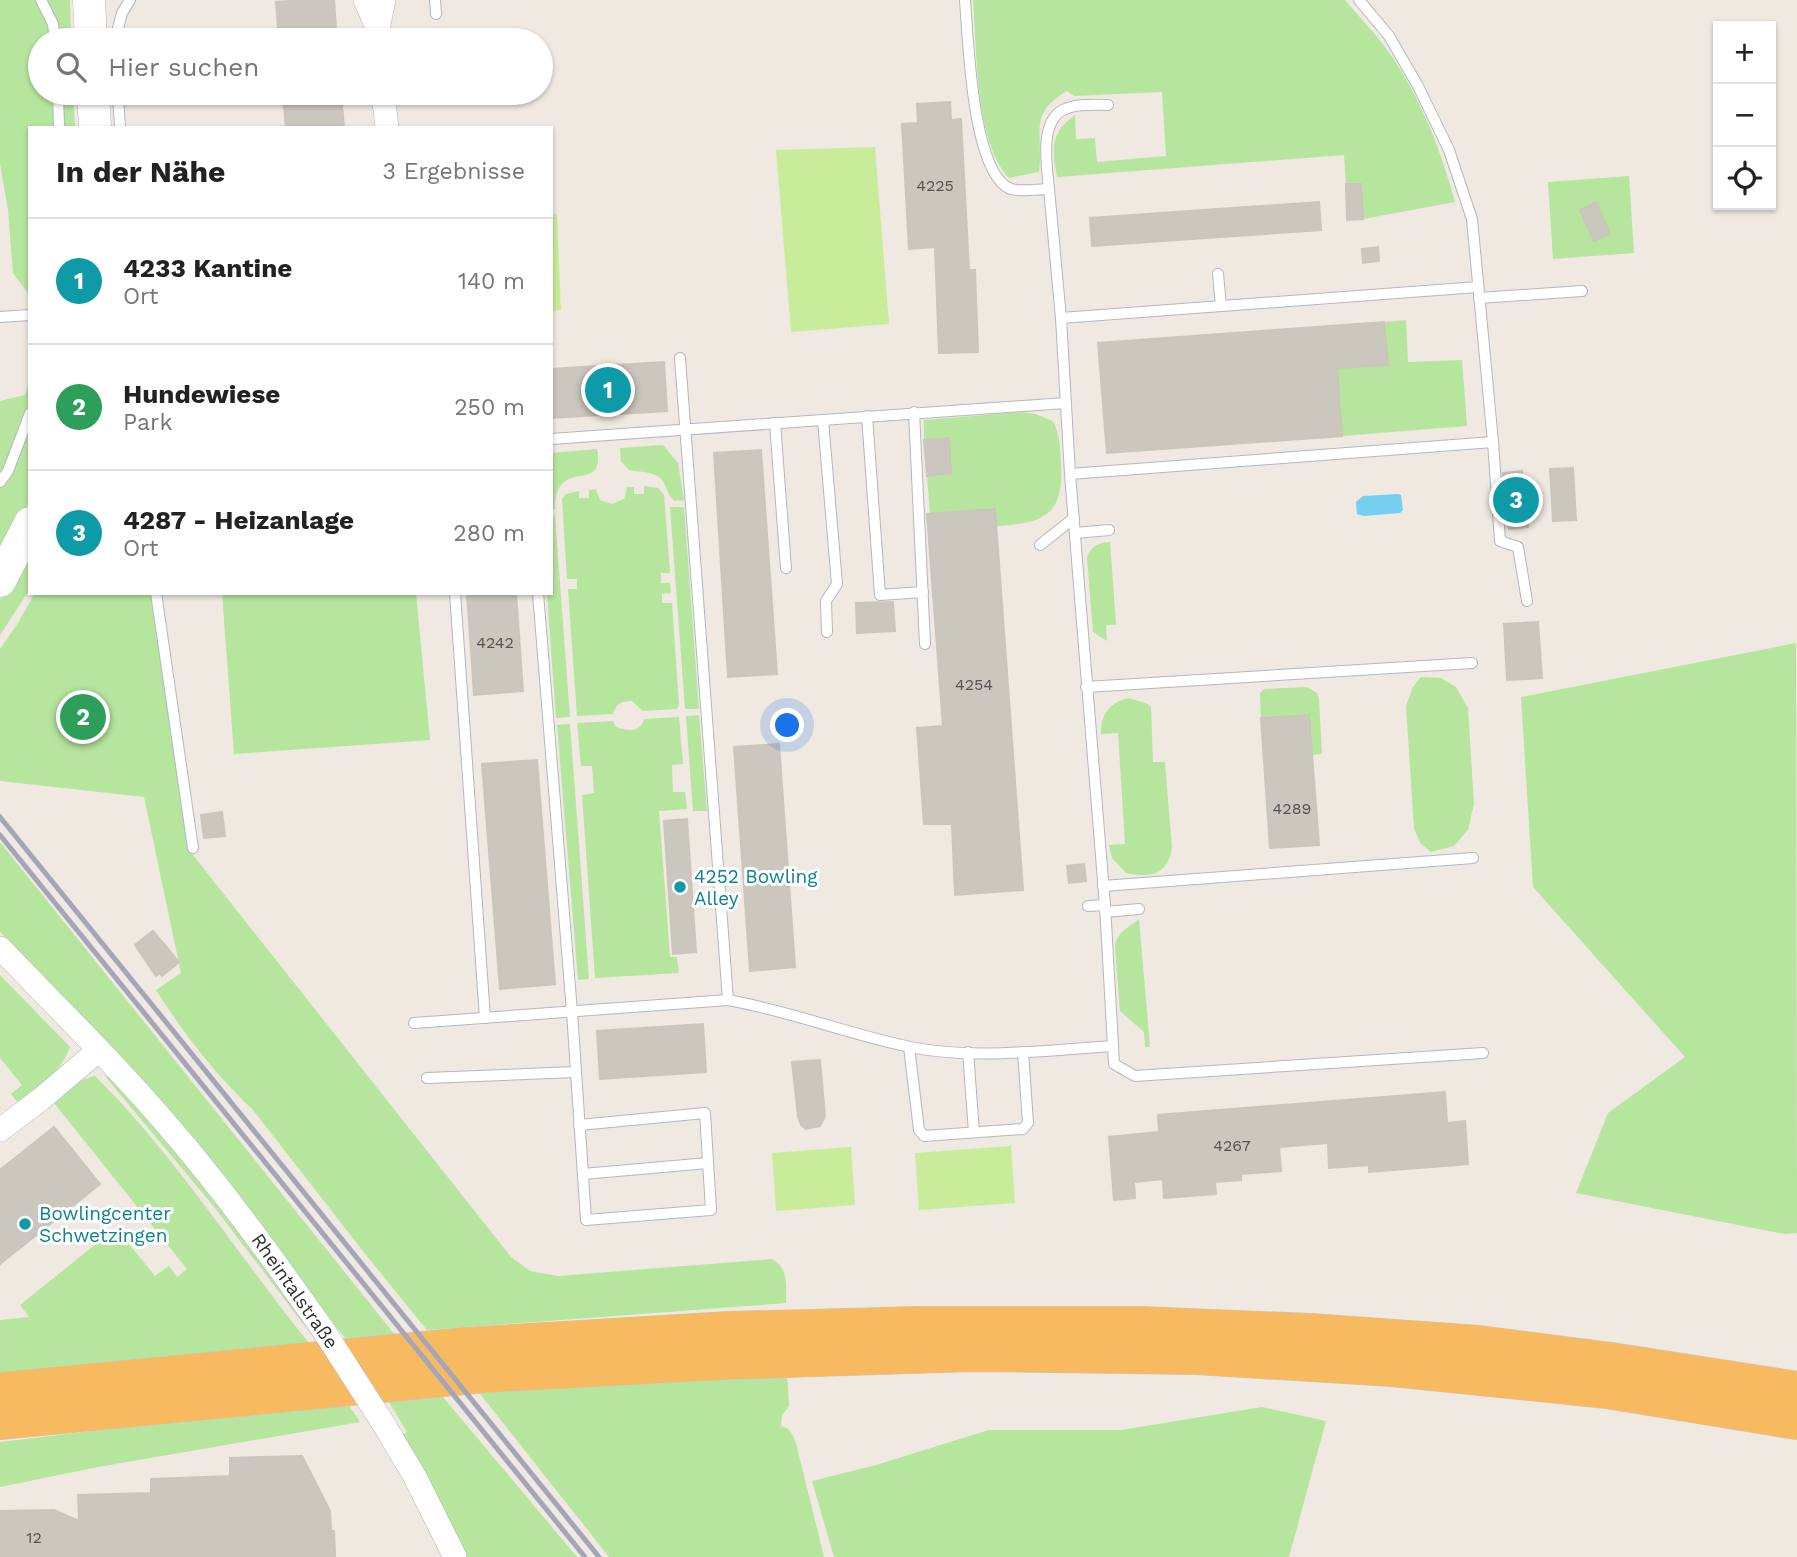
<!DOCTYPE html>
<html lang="de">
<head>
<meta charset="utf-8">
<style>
	body { margin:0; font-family:"Work Sans",sans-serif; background:#f2f2f2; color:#222 }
	.controls { position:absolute; right:21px; top:21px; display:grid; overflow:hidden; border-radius:0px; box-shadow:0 2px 5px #0004 }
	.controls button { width:63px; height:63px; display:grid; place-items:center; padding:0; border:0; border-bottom:2px solid #e0e0e0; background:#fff; color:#222; font:35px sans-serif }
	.you { position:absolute; left:788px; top:726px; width:24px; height:24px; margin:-18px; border:5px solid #fff; border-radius:50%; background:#1a73e8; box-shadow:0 0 0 10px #1a73e833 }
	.badge { display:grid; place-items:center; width:46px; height:46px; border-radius:50%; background:#d93025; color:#fff; font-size:23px; font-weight:700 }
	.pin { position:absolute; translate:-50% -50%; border:4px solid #fff; box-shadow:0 2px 7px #0006 }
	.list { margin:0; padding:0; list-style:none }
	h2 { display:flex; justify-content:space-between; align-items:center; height:91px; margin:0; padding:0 28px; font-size:30px }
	h2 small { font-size:23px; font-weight:400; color:#767676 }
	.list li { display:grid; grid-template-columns:46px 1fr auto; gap:21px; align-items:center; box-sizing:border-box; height:126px; padding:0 28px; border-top:2px solid #e0e0e0 }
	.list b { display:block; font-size:26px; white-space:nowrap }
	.list p { margin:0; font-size:23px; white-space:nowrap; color:#767676 }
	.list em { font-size:23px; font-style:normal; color:#767676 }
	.icon { flex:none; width:38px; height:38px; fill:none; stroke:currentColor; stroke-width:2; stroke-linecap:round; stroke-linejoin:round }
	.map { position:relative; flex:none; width:1797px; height:1557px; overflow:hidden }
	.search { position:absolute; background:#fff; box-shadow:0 2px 5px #0004; left:28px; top:28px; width:525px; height:77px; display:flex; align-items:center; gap:18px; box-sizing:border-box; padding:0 24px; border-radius:38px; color:#767676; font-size:26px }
	.panel { position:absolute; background:#fff; box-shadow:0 2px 5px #0004; left:28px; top:126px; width:525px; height:469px; border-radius:0px }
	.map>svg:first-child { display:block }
</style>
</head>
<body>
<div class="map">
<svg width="1797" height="1557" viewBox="0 0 1797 1557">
	<rect width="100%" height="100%" fill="#efe9e1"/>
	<g fill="#b6e59e">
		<path d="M0,0h70l1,40h-31v53h33l2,35h-45v168l-17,-23 -5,-63 -8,-46z"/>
		<path d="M973,0h372c15,18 32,35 45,54 31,44 51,97 65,148l-92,17 -2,-35h-15l-2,-29 -287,22c-5,-29 -7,-44 18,-62l1,24 19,-1 2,24 69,-6 -4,-64 -88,4 -7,-5c-40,23 -23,42 -28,81l-30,6c-34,-36 -32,-129 -36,-178z"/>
		<path d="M1629,176l5,77 -81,6 -5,-77z"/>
		<path d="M1406,320l2,42 54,-2 5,66 -125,10 -3,-43 -218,-9 266,-19 -3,-43z"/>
		<path d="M30,378v122l-14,32 -16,30v-161l25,-6z"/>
		<path d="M1021,412l14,2 18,7c7,14 7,26 8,42 3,53 -17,60 -65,63l-1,-17 -65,5 -3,-38 24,-3 -3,-35 -24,2v-20z"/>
		<path d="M663,445l15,18 6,37 -10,1c-5,-6 -6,-9 -9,-16 -6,-15 -23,-12 -36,-15l-8,-9 -1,-13z"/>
		<path d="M597,449c1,5 2,12 0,17 -6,19 -42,-3 -42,43h-4v-56z"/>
		<path d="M644,486l14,2 6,7 6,78h-9v10h9l1,10 -9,1v9h10l7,101 -2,5 -34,2 -11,-10c-11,0 -16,3 -19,13l-36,2 -9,-127h9v-10h-10l-5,-80 4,-5 13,-3v7h10v-8l7,-1 4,11 12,4 12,-5 3,-12h7v7h10z"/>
		<path d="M670,507h14l15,202h-14z"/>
		<path d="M551,516h4l15,201 -14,1 -9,-125h4z"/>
		<path d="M1110,542l6,83h-10l1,16 -14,-9 -6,-74c4,-12 11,-15 23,-16z"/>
		<path d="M30,546v43l-30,46v-35z"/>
		<path d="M35,593h117l37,257 322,407 19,14 28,5 214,-17c17,9 14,27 14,44l-359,27 -61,-75 -113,-145c-37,-35 -70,-77 -97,-120l25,-17 -37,-176 -144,-16v-132l18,-26z"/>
		<path d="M222,593h194l14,147 -196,14z"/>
		<path d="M1796,643l1,590 -13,1 -208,-41 32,-80 77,-56 -152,-170 -12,-190z"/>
		<path d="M1421,677l20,1 15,9 12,21 6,96 -6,26 -14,16 -23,6 -11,-9 -6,-15 -8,-122 7,-19z"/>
		<path d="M1307,687l10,6 2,6 3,55 -10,1 -3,-40 -48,3 -1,-24 4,-5z"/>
		<path d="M1129,698l19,6 3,3 2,55h12l7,87c-6,27 -22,29 -46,24l-14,-15 -3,-13 16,-1 -7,-111 -17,1c-1,-19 9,-32 28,-36z"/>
		<path d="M699,715l8,96h-14l-7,-95z"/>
		<path d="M679,717l4,47 -11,1 1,27h12l2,17 -28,2 11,146h7l2,16 -84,5 -13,-183 12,-2 -2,-27h-11l-4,-43 36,-2 3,6c11,4 25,6 28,-8z"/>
		<path d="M570,724l19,255 -11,1 -21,-255z"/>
		<path d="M0,842l395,493 -49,4 -271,-330 -75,-77z"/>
		<path d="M1139,919l11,128h-5l-1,-15 -24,-21 -5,-64c1,-14 14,-20 24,-28z"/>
		<path d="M0,975l70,72c-10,26 -30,40 -50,58l-9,-11 11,-9 -22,-27z"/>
		<path d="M104,1075l6,3 70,76 119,157 21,35 -105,-138z"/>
		<path d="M95,1076c82,81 144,181 217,271l-312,29v-56l29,-3 -9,-12 96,-77 39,48 14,-10 8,11 10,-8 -133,-166 27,-23z"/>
		<path d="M787,1369l2,37 -7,9 -1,11c10,2 11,8 15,17l28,114h-215l-132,-167 -23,3 -11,4 134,160h-111l-63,-122 4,-3 -23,-38z"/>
		<path d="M346,1401l14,21 -262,45 -98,20v-45z"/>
		<path d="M1262,1407l64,14 -37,136h-455l-22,-76 64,-16 113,-35h132z"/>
	</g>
	<g fill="#c9ec9a">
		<path d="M875,147l14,177 -98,8 -15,-182z"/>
		<path d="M551,214h6l4,96 -10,1z"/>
		<path d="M1011,1146l4,57 -96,7 -4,-57z"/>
		<path d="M851,1147l4,58 -79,6 -4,-58z"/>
	</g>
	<path fill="#75cff0" d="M1398,494l3,1 2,15 -3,3 -36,3 -7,-2 -1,-12 7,-6z"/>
	<g fill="#cbc7bf" stroke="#cbc5ba" stroke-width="2">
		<path d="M307,0h27l3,40h-58l-3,-38z"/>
		<path d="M283,93h58l3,35h-58z"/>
		<path d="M950,102l1,18 10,-1 8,151h6l3,82 -39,1 -4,-106 -26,2 -7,-125 16,-1 -1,-19z"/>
		<path d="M1346,184h15l2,35 -16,1z"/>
		<path d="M1319,202l2,28 -229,16 -2,-28z"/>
		<path d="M1596,202l14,32 -16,7 -14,-31z"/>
		<path d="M1378,247l1,14 -16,2 -1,-14z"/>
		<path d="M1384,322l4,43 -51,3 5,68 -235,17 -9,-110z"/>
		<path d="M664,362l3,49 -116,7v-49z"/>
		<path d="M949,438l2,35 -24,3 -3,-36z"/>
		<path d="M761,450l16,224 -49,3 -14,-224z"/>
		<path d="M1573,468l3,52 -23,1 -3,-52z"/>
		<path d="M1522,471l6,56 -19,2 -6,-56z"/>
		<path d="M995,509l28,381 -68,5 -3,-71h-28l-7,-96 26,-2 -16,-212z"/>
		<path d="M467,593h49l7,98 -49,4z"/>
		<path d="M893,602l2,29 -38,2 -1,-30z"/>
		<path d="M1538,622l4,56 -35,2 -3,-56z"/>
		<path d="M1309,715l10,130 -49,3 -9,-130z"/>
		<path d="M779,744l16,223 -45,4 -16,-224z"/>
		<path d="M537,760l18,224 -55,5 -18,-225z"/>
		<path d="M222,812l3,24 -21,2 -3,-23z"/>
		<path d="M687,819l9,133 -23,2 -9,-133z"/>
		<path d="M1084,864l2,17 -17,2 -2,-17z"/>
		<path d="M153,931l26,31 -17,14 -2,-3 -4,3 -21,-31z"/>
		<path d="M703,1024l3,48 -106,7 -3,-48z"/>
		<path d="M820,1060l5,56 -5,10 -14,3 -5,-4 -3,-9 -6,-54z"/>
		<path d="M1445,1092l2,31 18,-2 3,43 -99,8v-7l-40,3 -1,-25 -49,4 2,24 -40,3v6l-26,2 1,12 -52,4 -1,-19 -29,3 1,16 -21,2 -5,-63 50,-5 -1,-17z"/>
		<path d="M54,1127l46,57 -100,80v-94z"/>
		<path d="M302,1456l28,55 1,20h3l1,26h-335v-46l54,-1 25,11 -1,-26 73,-2v-14l79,-3v-18z"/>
	</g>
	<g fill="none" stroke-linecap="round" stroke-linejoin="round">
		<defs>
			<g id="service">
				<path d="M41,0l12,24 2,16"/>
				<path d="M435,0l1,14"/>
				<path d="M965,0c3,37 7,175 46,189 10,3 27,0 38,0l12,129 9,156"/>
				<path d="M115,40l7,-27 8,-13"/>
				<path d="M58,93l1,35"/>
				<path d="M118,93l2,35"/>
				<path d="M1049,189c-2,-22 -10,-67 14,-79 13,-7 31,-5 45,-5"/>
				<path d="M1218,274l3,32"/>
				<path d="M1479,298l103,-7"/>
				<path d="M0,317l30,-2"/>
				<path d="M1061,318l417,-31"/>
				<path d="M680,358l48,642"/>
				<path d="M914,412l11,232"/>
				<path d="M867,416l13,179 43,-3"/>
				<path d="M823,420l14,164 -11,17 1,31"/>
				<path d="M775,423l11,145"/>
				<path d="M551,439l515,-36"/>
				<path d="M1493,442l7,99 18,6 9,54"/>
				<path d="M0,482l8,-11 22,-58"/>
				<path d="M1075,533l34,-3"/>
				<path d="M1040,545l34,-27"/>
				<path d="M156,593l37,255"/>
				<path d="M455,593l30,425"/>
				<path d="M538,593l34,419 14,208 125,-10 -6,-97 -126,12"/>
				<path d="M1086,687l386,-24"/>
				<path d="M1103,886l370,-28"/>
				<path d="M1088,906l17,-1"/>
				<path d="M1105,912l34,-3"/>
				<path d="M414,1023l314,-23c62,11 120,34 182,47 65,13 136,3 203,-1l-8,-141 -35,-431 423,-32 -21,-223 -23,-69 -31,-64 -29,-50 -30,-36"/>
				<path d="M1113,1046l1,18 21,12 348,-23"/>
				<path d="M909,1047l10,83 5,6 99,-7 5,-6 -5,-71"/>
				<path d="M968,1052l6,80"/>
				<path d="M427,1078l148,-6"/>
				<path d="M583,1174l125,-11"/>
			</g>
			<g id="minor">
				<path d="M365,0l13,29"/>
				<path d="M379,40l-1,-11 6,-29"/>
				<path d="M383,93l4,35"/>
				<path d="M0,948c59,61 120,121 175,186 53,62 100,128 147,194"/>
				<path d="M0,1130l41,-31 58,-49"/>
				<path d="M383,1423l32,54 40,80"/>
			</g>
			<g id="secondary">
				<path d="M89,0l2,40"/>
				<path d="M93,93l2,35"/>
				<path d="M0,581l30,-58"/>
			</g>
			<g id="trunk">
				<path d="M0,1391l465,-45 264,-16 190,-5h222l169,7 169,12 132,17 186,29"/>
				<path d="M0,1421l484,-47 240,-13 249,-8 223,3 196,12 215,22 190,31"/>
			</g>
		</defs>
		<use href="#service" stroke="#b4b7c1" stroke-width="12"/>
		<use href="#minor" stroke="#b4b7c1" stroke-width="24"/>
		<use href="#secondary" stroke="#b4b7c1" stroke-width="33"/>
		<use href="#trunk" stroke="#c9c9c9" stroke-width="38"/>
		<use href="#service" stroke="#fff" stroke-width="10"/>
		<use href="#minor" stroke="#fff" stroke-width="23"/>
		<use href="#secondary" stroke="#fff" stroke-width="32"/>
		<use href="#trunk" stroke="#f8ba60" stroke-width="37"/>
		<g stroke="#a3a6b8" stroke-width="5">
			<path d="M0,817l599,740"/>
			<path d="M0,835l585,722"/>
		</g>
		<defs>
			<path id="minor-bridge" d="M322,1328l61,95"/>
		</defs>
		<use href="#minor-bridge" stroke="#b4b7c1" stroke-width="24" stroke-linecap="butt"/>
		<use href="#minor-bridge" stroke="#fff" stroke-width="23"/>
	</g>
	<g fill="#0f9aa8" stroke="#fff" stroke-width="2.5">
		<circle cx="680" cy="887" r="7"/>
		<circle cx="25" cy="1224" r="7"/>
	</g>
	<g text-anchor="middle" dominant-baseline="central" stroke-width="6" stroke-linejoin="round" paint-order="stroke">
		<g font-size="16" fill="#555452">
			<text x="935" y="185">4225</text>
			<text x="495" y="642">4242</text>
			<text x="974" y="684">4254</text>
			<text x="1292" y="808">4289</text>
			<text x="1232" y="1145">4267</text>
			<text x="34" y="1537">12</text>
		</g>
		<g font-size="19" fill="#0d838f" stroke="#fff" text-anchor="start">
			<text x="694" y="876">4252 Bowling<tspan x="694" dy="22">Alley</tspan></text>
			<text x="39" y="1213">Bowlingcenter<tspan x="39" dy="22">Schwetzingen</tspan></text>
		</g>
		<g font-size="19" fill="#2e2e2e" stroke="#fff">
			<text transform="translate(295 1291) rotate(55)">Rheintalstraße</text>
		</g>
	</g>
</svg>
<div class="controls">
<button>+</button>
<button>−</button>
<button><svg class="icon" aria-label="locate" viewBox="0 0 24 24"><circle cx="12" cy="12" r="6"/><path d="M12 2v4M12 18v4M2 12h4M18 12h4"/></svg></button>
</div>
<div class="you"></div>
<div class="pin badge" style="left:608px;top:390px;background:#0f9aa8">1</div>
<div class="pin badge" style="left:83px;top:717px;background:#2e9e5b">2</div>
<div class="pin badge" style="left:1516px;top:500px;background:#0f9aa8">3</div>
<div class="search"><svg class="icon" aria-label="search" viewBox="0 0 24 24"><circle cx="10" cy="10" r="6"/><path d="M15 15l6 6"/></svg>Hier suchen</div>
<section class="panel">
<h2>In der Nähe<small>3 Ergebnisse</small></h2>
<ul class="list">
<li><span class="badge" style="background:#0f9aa8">1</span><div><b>4233 Kantine</b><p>Ort</p></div><em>140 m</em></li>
<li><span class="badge" style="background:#2e9e5b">2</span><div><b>Hundewiese</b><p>Park</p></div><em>250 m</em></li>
<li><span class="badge" style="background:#0f9aa8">3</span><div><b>4287 - Heizanlage</b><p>Ort</p></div><em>280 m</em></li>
</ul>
</section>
</div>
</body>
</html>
